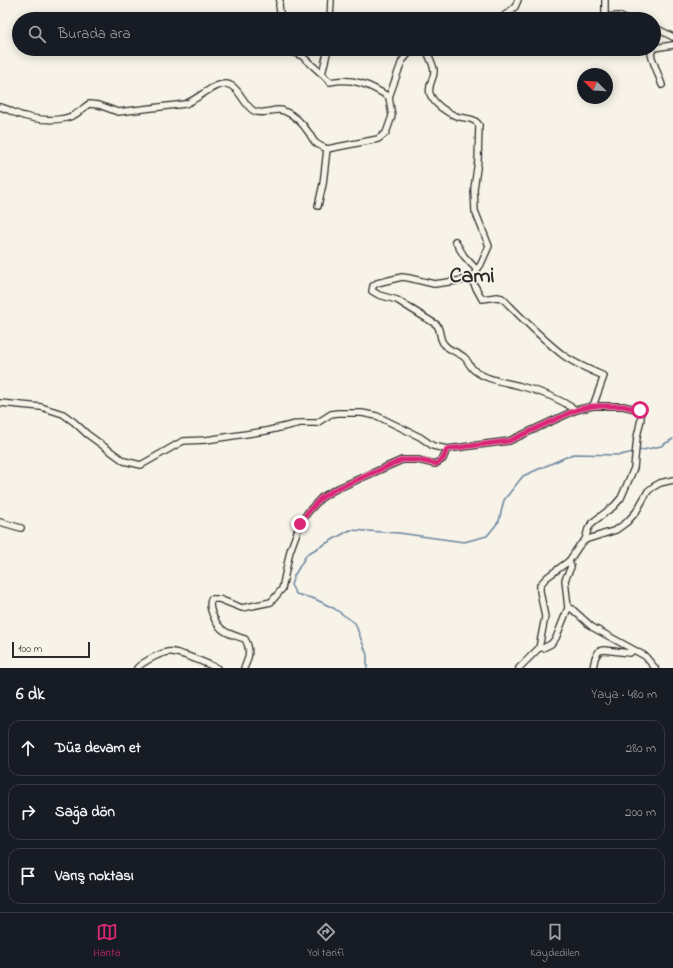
<!DOCTYPE html>
<html lang="tr">
<head>
<meta charset="utf-8">
<style>
	body { margin:0; font-family:"Indie Flower",sans-serif; background:#20242c; color:#f1f3f6 }
	.compass { position:absolute; left:577px; top:68px; width:36px; height:36px; border-radius:50%; background:#171b24; box-shadow:0 2px 10px #0003; rotate:294deg }
	.scale { position:absolute; left:12px; bottom:10px; width:78px; box-sizing:border-box; padding-left:4px; border:2px solid #2b2b2b; border-top:0; font-size:11px; line-height:14px; white-space:nowrap; color:#2b2b2b; -webkit-text-stroke:3px #f7f3e8; paint-order:stroke }
	.stop { position:absolute; width:12px; height:12px; margin:-9px; border:3px solid #db2777; border-radius:50%; background:#fff }
	.stop.end { background:#db2777; border-color:#fff; box-shadow:0 1px 4px #0008 }
	.list { margin:0; padding:0; list-style:none }
	h2 { display:flex; justify-content:space-between; align-items:center; height:52px; margin:0; padding:0 16px; font-size:17px }
	h2 small { font-size:13px; font-weight:400; color:#9ea1a6 }
	.list li { display:grid; grid-template-columns:26px 1fr auto; gap:12px; align-items:center; box-sizing:border-box; height:56px; margin:0 8px 8px; padding:0 8px; border:1px solid #363941; border-radius:12px }
	.list b { display:block; font-size:15px; white-space:nowrap }
	.list em { font-size:13px; font-style:normal; color:#9ea1a6 }
	.icon { flex:none; width:22px; height:22px; fill:none; stroke:currentColor; stroke-width:2; stroke-linecap:round; stroke-linejoin:round }
	.map { position:relative; flex:none; width:673px; height:668px; overflow:hidden }
	.search { position:absolute; background:#171b24; box-shadow:0 2px 10px #0003; left:12px; right:12px; top:12px; height:44px; display:flex; align-items:center; gap:10px; box-sizing:border-box; padding:0 14px; border-radius:22px; color:#9ea1a6; font-size:15px }
	.sheet { height:244px; background:#171b24 }
	nav { display:flex; justify-content:space-around; align-items:center; box-sizing:border-box; height:56px; border-top:1px solid #363941; background:#171b24; font-size:11px; color:#9ea1a6 }
	nav a { display:grid; justify-items:center; gap:2px }
	nav .on { color:#db2777 }
	.map>svg:first-child { display:block }
</style>
</head>
<body>
<div class="map">
<svg width="673" height="668" viewBox="0 0 673 668">
	<rect width="100%" height="100%" fill="#f7f3e8"/>
	<filter id="ink" filterUnits="userSpaceOnUse"><feTurbulence type="fractalNoise" baseFrequency=".025" numOctaves="2"/><feDisplacementMap in="SourceGraphic" scale="8" xChannelSelector="R" yChannelSelector="G"/><feConvolveMatrix kernelMatrix="1 2 1 2 8 2 1 2 1" color-interpolation-filters="sRGB"/></filter>
	<g filter="url(#ink)">
		<g fill="none" stroke-linecap="round" stroke-linejoin="round">
			<g stroke="#6a85a0" stroke-width="1.5">
				<path d="M638,451l23,-5 12,-7"/>
				<path d="M367,668v-13l-12,-32 -20,-14 -20,-10 -19,-5 -5,-9 3,-9 13,-22 43,-24 49,3 65,9 23,-6 12,-15 5,-21 19,-24 50,-22 47,1 14,-3"/>
			</g>
			<defs>
				<g id="minor">
					<path d="M280,0l-1,5 2,14"/>
					<path d="M605,0v17"/>
					<path d="M330,19l1,-19"/>
					<path d="M500,19l15,-12 3,-7"/>
					<path d="M603,19l2,-2 14,-1 6,3"/>
					<path d="M654,27l19,10"/>
					<path d="M654,48l19,-3"/>
					<path d="M285,49l17,7 20,18 8,8c23,-5 40,3 59,15"/>
					<path d="M426,49c2,6 7,14 8,21 1,8 -7,15 -4,24 4,10 17,19 26,22 8,3 18,1 23,9l-1,36 -4,28 1,22 14,35 -8,18 -10,15"/>
					<path d="M653,49l-2,5 1,4 10,27"/>
					<path d="M322,74l6,-25"/>
					<path d="M0,107c9,2 15,7 24,9 13,4 37,6 50,-1 5,-2 10,-8 15,-11l10,1 19,7 67,-8c12,-4 28,-21 41,-20 13,1 17,21 28,27 10,5 21,-4 30,0 11,4 19,13 25,22 2,3 4,8 7,10 3,3 8,4 11,6l51,-10 8,-6 6,-17 -3,-19 13,-36 7,-8 9,-4"/>
					<path d="M318,206l5,-22 4,-35"/>
					<path d="M455,241l9,15 12,13"/>
					<path d="M471,279l-37,5 -25,-6 -7,-1 -25,6 -4,3 -1,5 7,4 18,5 40,25c4,6 2,14 7,19 5,7 15,8 21,14 3,3 5,9 9,12 12,10 31,12 46,16 20,5 40,13 56,24"/>
					<path d="M471,279l11,20 15,-2 5,1c20,20 39,40 61,57 12,9 27,15 41,21l-11,30"/>
					<path d="M0,403l41,4 22,7 11,8 13,12 37,27 17,4 42,-24 23,-1 60,-9 34,-8h17l14,-9 7,-1h24l15,3 43,21 13,9 14,3 62,-8 67,-31 17,-4h30l17,4 1,9 -4,18 -3,31 -13,30 -7,8 -21,16 -5,7 -3,11"/>
					<path d="M0,522l21,6"/>
					<path d="M568,608l4,1 20,18 53,29 10,12"/>
					<path d="M539,648h4l8,-4 5,-6 12,-30 -3,-28 6,-13 -2,-6"/>
					<path d="M137,668c6,-6 27,-18 36,-16 15,3 30,10 44,16"/>
					<path d="M244,668c5,-10 7,-19 1,-29 -15,-5 -24,-6 -31,-21 -3,-7 -5,-12 -3,-19h8l23,9 29,-6 11,-13 8,-38 10,-27 8,-12 13,-14 13,-8 68,-30h16l17,4 8,-5 4,-10"/>
					<path d="M519,668l20,-20 6,-31 -5,-26v-6l6,-7 23,-17 10,-15 6,-6 31,-10 11,-8 9,-10 12,-21 5,-4 7,-4 13,-3"/>
					<path d="M593,668l2,-10 4,-7 5,-1 26,3 3,-3"/>
				</g>
			</defs>
			<use href="#minor" stroke="#2b2b2b" stroke-width="8"/>
			<use href="#minor" stroke="#f7f3e8" stroke-width="5.5"/>
		</g>
	</g>
	<g fill="none" stroke-linecap="round" stroke-linejoin="round" filter="url(#ink)">
		<path stroke="#db2777" stroke-width="5" d="M300,524l8,-12 13,-14 13,-8 68,-30h16l18,4 7,-5 4,-10 62,-8 67,-31 17,-4h30l17,4"/>
	</g>
	<g text-anchor="middle" dominant-baseline="central" stroke-width="3" stroke-linejoin="round" paint-order="stroke">
		<g font-size="22" font-weight="bold" fill="#2b2b2b" stroke="#f7f3e8">
			<text x="472" y="277">Cami</text>
		</g>
	</g>
</svg>
<svg class="compass" viewBox="-18 -18 36 36"><path d="M0-13l5 13h-10z" fill="#e53935"/><path d="M0 13l5-13h-10z" fill="#9ea1a6"/></svg>
<div class="scale">100 m</div>
<div class="stop" style="left:640px;top:410px"></div>
<div class="stop end" style="left:300px;top:524px"></div>
<div class="search"><svg class="icon" aria-label="search" viewBox="0 0 24 24"><circle cx="10" cy="10" r="6"/><path d="M15 15l6 6"/></svg>Burada ara</div>
</div>
<section class="sheet">
<h2>6 dk<small>Yaya · 480 m</small></h2>
<ul class="list">
<li><svg class="icon" aria-label="ahead" viewBox="0 0 24 24"><path d="M12 20V5M6 11l6-6 6 6"/></svg><div><b>Düz devam et</b></div><em>280 m</em></li>
<li><svg class="icon" aria-label="right" viewBox="0 0 24 24"><path d="M7 20v-9h11M14 6l5 5-5 5"/></svg><div><b>Sağa dön</b></div><em>200 m</em></li>
<li><svg class="icon" aria-label="arrive" viewBox="0 0 24 24"><path d="M6 21V4h12l-3 4 3 4H6"/></svg><div><b>Varış noktası</b></div></li>
</ul>
</section>
<nav>
<a class="on"><svg class="icon" aria-label="map" viewBox="0 0 24 24"><path d="M3 6l6-2 6 2 6-2v14l-6 2-6-2-6 2zM9 4v14M15 6v14"/></svg>Harita</a>
<a><svg class="icon" aria-label="directions" viewBox="0 0 24 24"><path d="M12 3l9 9-9 9-9-9zM9 14v-3h6M13 9l2 2-2 2"/></svg>Yol tarifi</a>
<a><svg class="icon" aria-label="saved" viewBox="0 0 24 24"><path d="M7 4h10v16l-5-4-5 4z"/></svg>Kaydedilen</a>
</nav>
</body>
</html>
